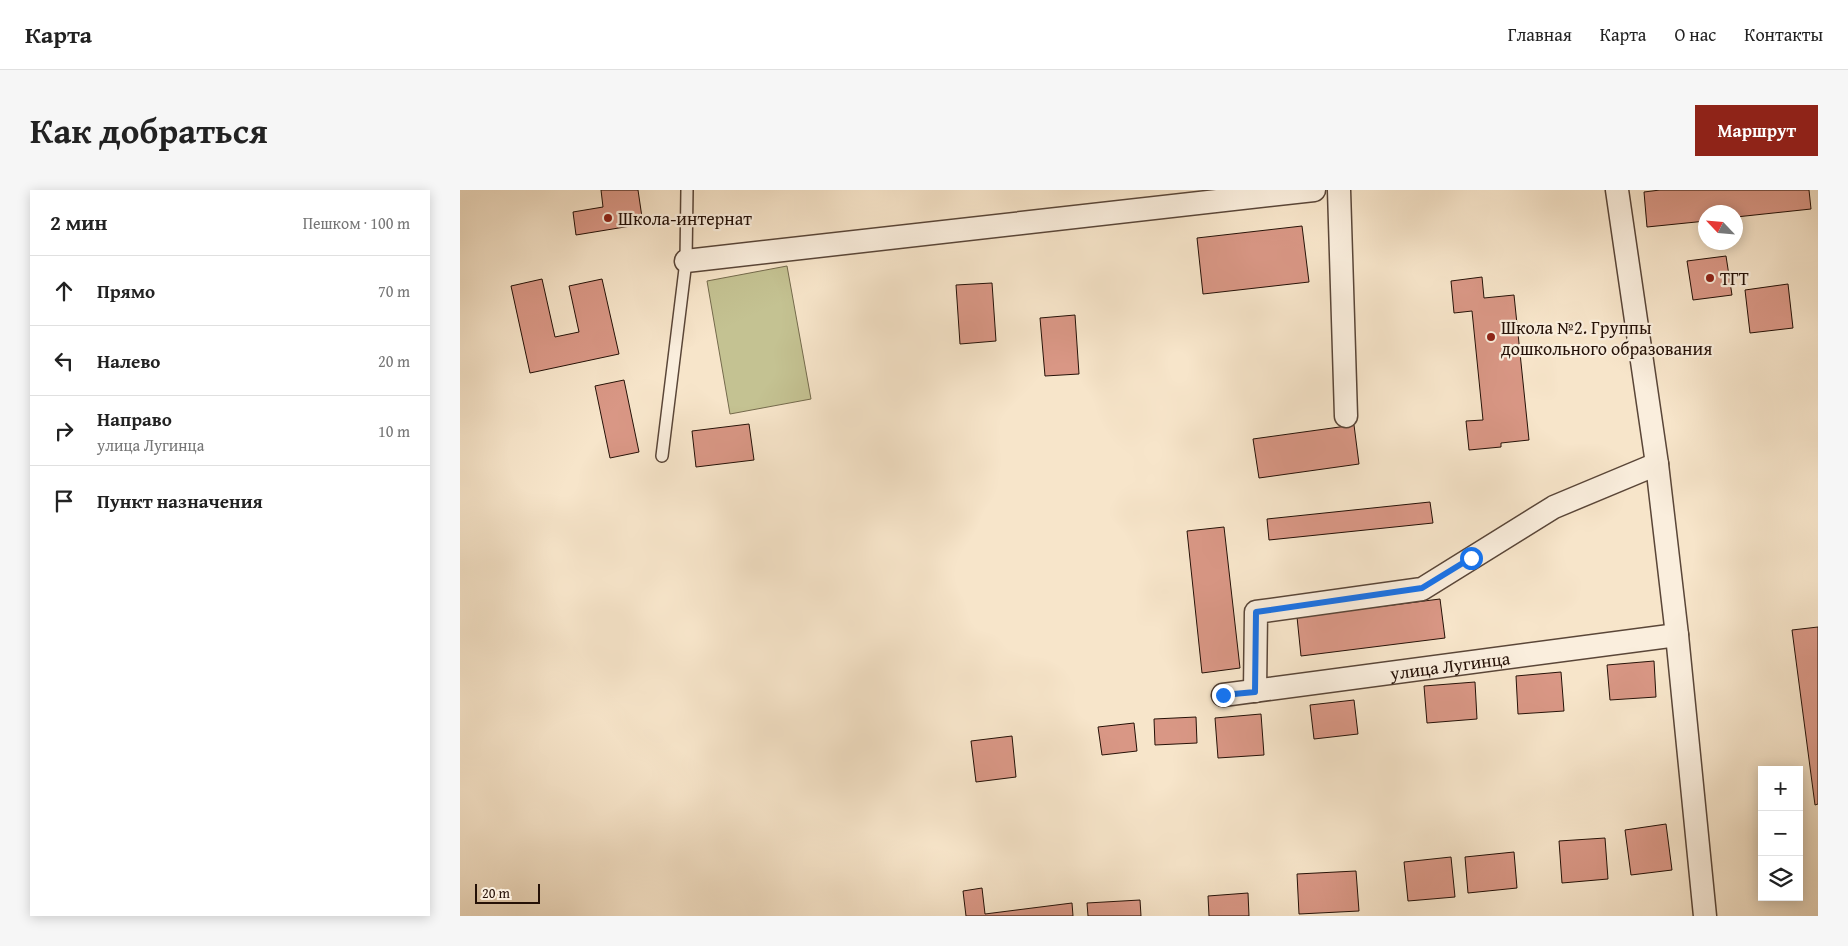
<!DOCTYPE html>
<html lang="ru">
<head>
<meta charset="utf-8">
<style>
	body { margin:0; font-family:"Gentium Book Plus",serif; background:#f6f6f6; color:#222 }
	.controls { position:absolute; right:15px; bottom:15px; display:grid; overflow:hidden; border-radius:0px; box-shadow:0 2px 12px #0003 }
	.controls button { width:45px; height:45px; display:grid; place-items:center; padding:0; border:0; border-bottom:1px solid #e0e0e0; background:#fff; color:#222; font:25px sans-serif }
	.compass { position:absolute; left:1238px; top:15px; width:45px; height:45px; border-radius:50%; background:#fff; box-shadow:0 2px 12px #0003; rotate:296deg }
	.scale { position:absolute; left:15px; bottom:12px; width:65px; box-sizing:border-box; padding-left:5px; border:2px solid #251107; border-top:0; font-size:14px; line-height:18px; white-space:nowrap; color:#251107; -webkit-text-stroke:4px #faeedd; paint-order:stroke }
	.stop { position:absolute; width:15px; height:15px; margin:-11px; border:4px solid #1a73e8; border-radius:50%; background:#fff }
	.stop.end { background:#1a73e8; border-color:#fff; box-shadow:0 1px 5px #0008 }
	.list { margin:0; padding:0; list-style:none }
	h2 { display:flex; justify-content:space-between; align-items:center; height:65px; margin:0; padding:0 20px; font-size:21px }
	h2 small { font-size:16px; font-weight:400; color:#767676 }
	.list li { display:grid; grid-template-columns:32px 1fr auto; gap:15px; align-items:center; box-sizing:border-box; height:70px; padding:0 20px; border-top:1px solid #e0e0e0 }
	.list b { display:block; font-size:19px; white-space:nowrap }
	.list p { margin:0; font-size:16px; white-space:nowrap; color:#767676 }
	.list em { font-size:16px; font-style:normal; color:#767676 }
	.icon { flex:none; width:28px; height:28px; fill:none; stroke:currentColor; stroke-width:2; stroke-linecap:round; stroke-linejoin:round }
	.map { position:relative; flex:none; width:1358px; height:726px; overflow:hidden; border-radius:0px }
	header { display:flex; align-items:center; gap:30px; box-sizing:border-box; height:70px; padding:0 25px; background:#fff; border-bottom:1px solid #e0e0e0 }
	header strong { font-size:24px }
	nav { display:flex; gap:28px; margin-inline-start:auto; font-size:18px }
	.intro { display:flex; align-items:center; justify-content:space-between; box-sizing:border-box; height:120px; padding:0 30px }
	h1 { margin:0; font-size:35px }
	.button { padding:12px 22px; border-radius:0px; background:#8f2418; color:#fff; font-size:18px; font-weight:700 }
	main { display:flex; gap:30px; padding:0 30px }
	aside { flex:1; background:#fff; border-radius:0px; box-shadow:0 2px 12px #0003 }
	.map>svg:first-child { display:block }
</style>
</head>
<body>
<header>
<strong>Карта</strong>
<nav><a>Главная</a><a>Карта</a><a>О нас</a><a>Контакты</a></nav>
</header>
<div class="intro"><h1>Как добраться</h1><a class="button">Маршрут</a></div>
<main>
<aside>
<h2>2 мин<small>Пешком · 100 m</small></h2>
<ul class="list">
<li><svg class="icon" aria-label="ahead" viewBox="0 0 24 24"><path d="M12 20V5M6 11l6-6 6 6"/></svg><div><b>Прямо</b></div><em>70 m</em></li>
<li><svg class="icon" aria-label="left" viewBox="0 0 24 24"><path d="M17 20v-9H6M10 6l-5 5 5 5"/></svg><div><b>Налево</b></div><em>20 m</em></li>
<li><svg class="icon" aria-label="right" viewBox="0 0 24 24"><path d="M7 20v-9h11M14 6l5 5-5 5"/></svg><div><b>Направо</b><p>улица Лугинца</p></div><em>10 m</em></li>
<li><svg class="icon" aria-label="arrive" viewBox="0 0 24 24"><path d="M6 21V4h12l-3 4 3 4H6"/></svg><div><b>Пункт назначения</b></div></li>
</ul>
</aside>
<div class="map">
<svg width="1358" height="726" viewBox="0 0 1358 726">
	<rect width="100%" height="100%" fill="#f7e5ca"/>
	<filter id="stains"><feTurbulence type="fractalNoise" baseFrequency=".004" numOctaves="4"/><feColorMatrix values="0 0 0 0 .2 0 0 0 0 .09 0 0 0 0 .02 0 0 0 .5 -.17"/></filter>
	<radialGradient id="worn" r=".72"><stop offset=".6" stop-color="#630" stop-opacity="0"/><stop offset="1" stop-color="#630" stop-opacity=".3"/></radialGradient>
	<path fill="#c4c292" stroke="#746a4c" d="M327,76l24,133 -81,15 -23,-133z"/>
	<g fill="#d99785" stroke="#251107">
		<path d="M141,0h37l5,34 -67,11 -3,-23 30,-5z"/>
		<path d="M1200,0h149l2,19 -75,8v-5h-30v9l-59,6 -3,-35z"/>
		<path d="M842,36l7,56 -106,12 -6,-56z"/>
		<path d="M1266,66l6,39 -39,5 -6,-39z"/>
		<path d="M1022,87l2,21 30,-3 15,145 -28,3v4l-32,3 -3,-29 17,-1 -11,-109 -18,2 -3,-32z"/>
		<path d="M82,89l13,58 24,-5 -10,-46 33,-7 17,75 -89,19 -19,-87z"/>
		<path d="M532,93l4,58 -36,3 -4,-59z"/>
		<path d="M1328,94l5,44 -43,5 -5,-43z"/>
		<path d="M615,125l4,59 -34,2 -5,-58z"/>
		<path d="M164,190l15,72 -29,6 -15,-72z"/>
		<path d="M289,234l5,36 -58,7 -4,-36z"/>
		<path d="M894,235l5,39 -100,14 -6,-39z"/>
		<path d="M970,312l3,21 -164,17 -2,-21z"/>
		<path d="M764,337l16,141 -38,5 -15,-142z"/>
		<path d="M980,409l5,39 -144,18 -4,-39z"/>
		<path d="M1358,437v177l-3,1 -23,-175z"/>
		<path d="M1194,471l2,36 -46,3 -3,-35z"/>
		<path d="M1101,482l3,39 -46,3 -2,-38z"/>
		<path d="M1015,492l2,37 -50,4 -3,-37z"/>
		<path d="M894,510l4,34 -44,5 -4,-34z"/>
		<path d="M801,524l3,41 -46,3 -3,-40z"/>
		<path d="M736,527l1,26 -42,2 -1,-26z"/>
		<path d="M674,533l3,28 -35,4 -4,-28z"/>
		<path d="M552,546l4,41 -40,5 -5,-41z"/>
		<path d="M1206,634l6,46 -41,5 -6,-45z"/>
		<path d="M1145,648l3,41 -46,4 -3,-42z"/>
		<path d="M1054,662l3,36 -49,5 -3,-36z"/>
		<path d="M991,667l4,40 -47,4 -4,-39z"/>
		<path d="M896,681l3,40 -60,3 -2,-40z"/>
		<path d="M522,698l3,26 87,-11 1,13h-107l-3,-25z"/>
		<path d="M788,703l1,23h-40l-1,-20z"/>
		<path d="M680,710l1,16h-53l-1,-13z"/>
	</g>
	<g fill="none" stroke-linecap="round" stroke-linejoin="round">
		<defs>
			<path id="service" d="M202,266l24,-195 1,-71"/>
			<g id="minor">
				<path d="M879,0l7,226"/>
				<path d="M1157,0l40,274 20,171 28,281"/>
				<path d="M226,71l628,-71"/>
				<path d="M795,501l1,-79 166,-23 132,-82 103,-43"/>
				<path id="s1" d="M763,505l454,-60"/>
			</g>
		</defs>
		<use href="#service" stroke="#5a4638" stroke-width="14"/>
		<use href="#minor" stroke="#5a4638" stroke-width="25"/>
		<use href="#service" stroke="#faeedd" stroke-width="11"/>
		<use href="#minor" stroke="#faeedd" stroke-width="22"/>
	</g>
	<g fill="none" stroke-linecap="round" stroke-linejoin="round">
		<path stroke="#1a73e8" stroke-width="6" d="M763,505l32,-3 1,-80 166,-24 49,-30"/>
	</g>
	<g fill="#8f2418" stroke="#faeedd" stroke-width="2">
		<circle cx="148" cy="28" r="5"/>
		<circle cx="1250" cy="88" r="5"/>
		<circle cx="1031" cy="147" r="5"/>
	</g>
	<g text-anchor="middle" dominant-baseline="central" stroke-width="4.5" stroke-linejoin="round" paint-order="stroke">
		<g font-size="18" fill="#251107" stroke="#faeedd" text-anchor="start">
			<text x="158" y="28">Школа-интернат</text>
			<text x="1260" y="88">ТГТ</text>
			<text x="1041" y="137">Школа №2. Группы<tspan x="1041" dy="21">дошкольного образования</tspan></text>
		</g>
		<g font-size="18" fill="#251107" stroke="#faeedd">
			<text stroke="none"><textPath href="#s1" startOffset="229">улица Лугинца</textPath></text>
		</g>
	</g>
	<rect width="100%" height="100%" filter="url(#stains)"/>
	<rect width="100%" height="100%" fill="url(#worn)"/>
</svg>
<div class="controls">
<button>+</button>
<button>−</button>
<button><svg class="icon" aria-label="layers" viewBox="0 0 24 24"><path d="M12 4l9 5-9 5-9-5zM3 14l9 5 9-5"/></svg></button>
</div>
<svg class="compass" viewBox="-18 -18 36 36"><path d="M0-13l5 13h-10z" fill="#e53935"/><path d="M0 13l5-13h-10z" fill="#767676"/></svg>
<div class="scale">20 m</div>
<div class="stop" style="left:1011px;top:368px"></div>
<div class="stop end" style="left:763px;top:505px"></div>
</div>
</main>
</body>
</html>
